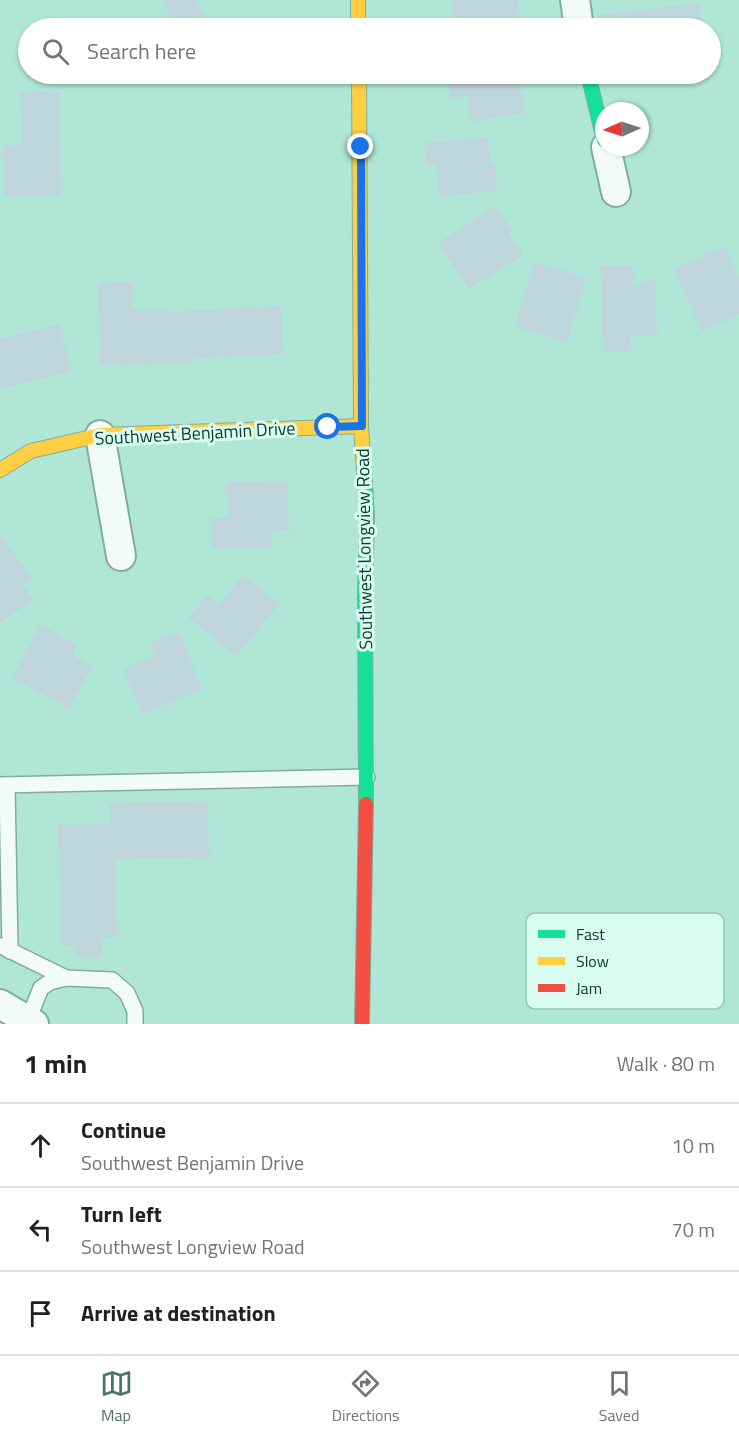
<!DOCTYPE html>
<html lang="en">
<head>
<meta charset="utf-8">
<style>
	body { margin:0; font-family:"Titillium Web",sans-serif; background:#f2f2f2; color:#202124 }
	.compass { position:absolute; left:595px; top:102px; width:54px; height:54px; border-radius:50%; background:#fff; box-shadow:0 2px 4px #0004; rotate:267deg }
	.stop { position:absolute; width:18px; height:18px; margin:-14px; border:4px solid #1a73e8; border-radius:50%; background:#fff }
	.stop.end { background:#1a73e8; border-color:#fff; box-shadow:0 2px 6px #0008 }
	.list { margin:0; padding:0; list-style:none }
	h2 { display:flex; justify-content:space-between; align-items:center; height:78px; margin:0; padding:0 24px; font-size:26px }
	h2 small { font-size:20px; font-weight:400; color:#757577 }
	.list li { display:grid; grid-template-columns:39px 1fr auto; gap:18px; align-items:center; box-sizing:border-box; height:84px; padding:0 24px; border-top:2px solid #e0e0e0 }
	.list b { display:block; font-size:22px; white-space:nowrap }
	.list p { margin:0; font-size:20px; white-space:nowrap; color:#757577 }
	.list em { font-size:20px; font-style:normal; color:#757577 }
	.icon { flex:none; width:33px; height:33px; fill:none; stroke:currentColor; stroke-width:2; stroke-linecap:round; stroke-linejoin:round }
	.map { position:relative; flex:none; width:739px; height:1024px; overflow:hidden }
	.search { position:absolute; background:#fff; box-shadow:0 2px 4px #0004; left:18px; right:18px; top:18px; height:66px; display:flex; align-items:center; gap:15px; box-sizing:border-box; padding:0 21px; border-radius:33px; color:#757577; font-size:22px }
	.sheet { height:330px; background:#fff }
	nav { display:flex; justify-content:space-around; align-items:center; box-sizing:border-box; height:84px; border-top:2px solid #e0e0e0; background:#fff; font-size:16px; color:#757577 }
	nav a { display:grid; justify-items:center; gap:3px }
	nav .on { color:#477669 }
	.map>svg:first-child { display:block }
</style>
</head>
<body>
<div class="map">
<svg width="739" height="1024" viewBox="0 0 739 1024">
	<rect width="100%" height="100%" fill="#b0e6d6"/>
	<g fill="#bfd5dc">
		<path d="M163,0h34l7,16 -28,12z"/>
		<path d="M451,0h66l4,28h-66z"/>
		<path d="M699,3l4,25h-104l-1,-13z"/>
		<path d="M447,74h71l7,38 -53,10 -5,-26 -16,3z"/>
		<path d="M21,92h38l2,103 -57,1 -1,-51h19z"/>
		<path d="M488,138l2,25 5,-1 2,29 -58,5 -3,-32 -10,1 -1,-22z"/>
		<path d="M496,206l16,25 -3,2 14,22 -54,34 -31,-46z"/>
		<path d="M725,247l14,31v36l-37,17 -28,-62z"/>
		<path d="M534,262l52,15 -19,65 -52,-16z"/>
		<path d="M601,266h32v22l22,-10 2,58h-27l1,16h-28z"/>
		<path d="M132,282v27h37v3l112,-6 2,48 -89,4v5l-94,2 -2,-82z"/>
		<path d="M59,324l12,47 -71,18v-50z"/>
		<path d="M287,481l2,49 -18,1 1,16 -61,1v-30l17,-1 -1,-35z"/>
		<path d="M0,535l32,43 -9,7 10,14 -33,24z"/>
		<path d="M243,575l36,29 -43,52 -47,-38 18,-23 12,10z"/>
		<path d="M41,625l36,20 -5,10 20,11 -23,42 -57,-30z"/>
		<path d="M179,632l23,57 -60,25 -19,-45 32,-13 -5,-12z"/>
		<path d="M208,801l1,56 -94,2 2,78 -16,1 1,19h-27v-12l-14,1 -3,-121 52,-1 -1,-21z"/>
	</g>
	<g fill="none" stroke-linecap="round" stroke-linejoin="round">
		<defs>
			<g id="lane">
				<path d="M0,785l367,-8"/>
				<path d="M7,785l3,166"/>
				<path d="M1,946l65,32"/>
				<path d="M28,1020l13,-32 9,-6 16,-4 46,2 15,13 8,18v13"/>
			</g>
			<g id="street">
				<path d="M575,0l4,28"/>
				<path d="M606,147l10,45"/>
				<path d="M100,435l21,121"/>
				<path d="M0,1004l34,20"/>
			</g>
			<g id="fast">
				<path d="M588,74l16,66"/>
				<path d="M365,483l2,34 -2,80 1,207"/>
			</g>
			<g id="slow">
				<path d="M358,0v28"/>
				<path d="M359,74l2,352 4,57"/>
				<path d="M0,470l31,-19 69,-16 261,-9"/>
			</g>
			<path id="jam" d="M362,1024l4,-220"/>
		</defs>
		<use href="#lane" stroke="#81ada1" stroke-width="18"/>
		<use href="#street" stroke="#81ada1" stroke-width="32"/>
		<use href="#fast" stroke="#81ada1" stroke-width="16"/>
		<use href="#slow" stroke="#81ada1" stroke-width="16"/>
		<use href="#jam" stroke="#81ada1" stroke-width="16"/>
		<g stroke="#c9dbd5" stroke-width="4" stroke-dasharray="1.5 4.5" stroke-linecap="butt">
			<path d="M391,28v-28"/>
			<path d="M391,136v-62"/>
		</g>
		<use href="#lane" stroke="#f3fbf9" stroke-width="15"/>
		<use href="#street" stroke="#f3fbf9" stroke-width="28"/>
		<use href="#fast" stroke="#16e098" stroke-width="14"/>
		<use href="#slow" stroke="#ffcf43" stroke-width="14"/>
		<use href="#jam" stroke="#f24e42" stroke-width="14"/>
	</g>
	<g fill="none" stroke-linecap="round" stroke-linejoin="round">
		<path stroke="#1a73e8" stroke-width="8" d="M328,427l34,-1 -1,-279"/>
	</g>
	<g text-anchor="middle" dominant-baseline="central" stroke-width="6" stroke-linejoin="round" paint-order="stroke">
		<g font-size="18" fill="#0e3a2f" stroke="#d8fdf0">
			<text transform="translate(195 433) rotate(-3)">Southwest Benjamin Drive</text>
			<text transform="translate(364 549) rotate(-91)">Southwest Longview Road</text>
		</g>
	</g>
	<rect x="526" y="913" width="198" height="96" rx="9" fill="#d8fdf0" stroke="#9bc2b6" stroke-width="1.5"/>
	<rect x="538" y="930" width="27" height="8" fill="#16e098"/>
	<rect x="538" y="957" width="27" height="8" fill="#ffcf43"/>
	<rect x="538" y="984" width="27" height="8" fill="#f24e42"/>
	<g font-size="16" fill="#0e3a2f">
		<text x="576" y="940">Fast</text>
		<text x="576" y="967">Slow</text>
		<text x="576" y="994">Jam</text>
	</g>
</svg>
<svg class="compass" viewBox="-18 -18 36 36"><path d="M0-13l5 13h-10z" fill="#e53935"/><path d="M0 13l5-13h-10z" fill="#757577"/></svg>
<div class="stop" style="left:328px;top:427px"></div>
<div class="stop end" style="left:361px;top:147px"></div>
<div class="search"><svg class="icon" aria-label="search" viewBox="0 0 24 24"><circle cx="10" cy="10" r="6"/><path d="M15 15l6 6"/></svg>Search here</div>
</div>
<section class="sheet">
<h2>1 min<small>Walk · 80 m</small></h2>
<ul class="list">
<li><svg class="icon" aria-label="ahead" viewBox="0 0 24 24"><path d="M12 20V5M6 11l6-6 6 6"/></svg><div><b>Continue</b><p>Southwest Benjamin Drive</p></div><em>10 m</em></li>
<li><svg class="icon" aria-label="left" viewBox="0 0 24 24"><path d="M17 20v-9H6M10 6l-5 5 5 5"/></svg><div><b>Turn left</b><p>Southwest Longview Road</p></div><em>70 m</em></li>
<li><svg class="icon" aria-label="arrive" viewBox="0 0 24 24"><path d="M6 21V4h12l-3 4 3 4H6"/></svg><div><b>Arrive at destination</b></div></li>
</ul>
</section>
<nav>
<a class="on"><svg class="icon" aria-label="map" viewBox="0 0 24 24"><path d="M3 6l6-2 6 2 6-2v14l-6 2-6-2-6 2zM9 4v14M15 6v14"/></svg>Map</a>
<a><svg class="icon" aria-label="directions" viewBox="0 0 24 24"><path d="M12 3l9 9-9 9-9-9zM9 14v-3h6M13 9l2 2-2 2"/></svg>Directions</a>
<a><svg class="icon" aria-label="saved" viewBox="0 0 24 24"><path d="M7 4h10v16l-5-4-5 4z"/></svg>Saved</a>
</nav>
</body>
</html>
